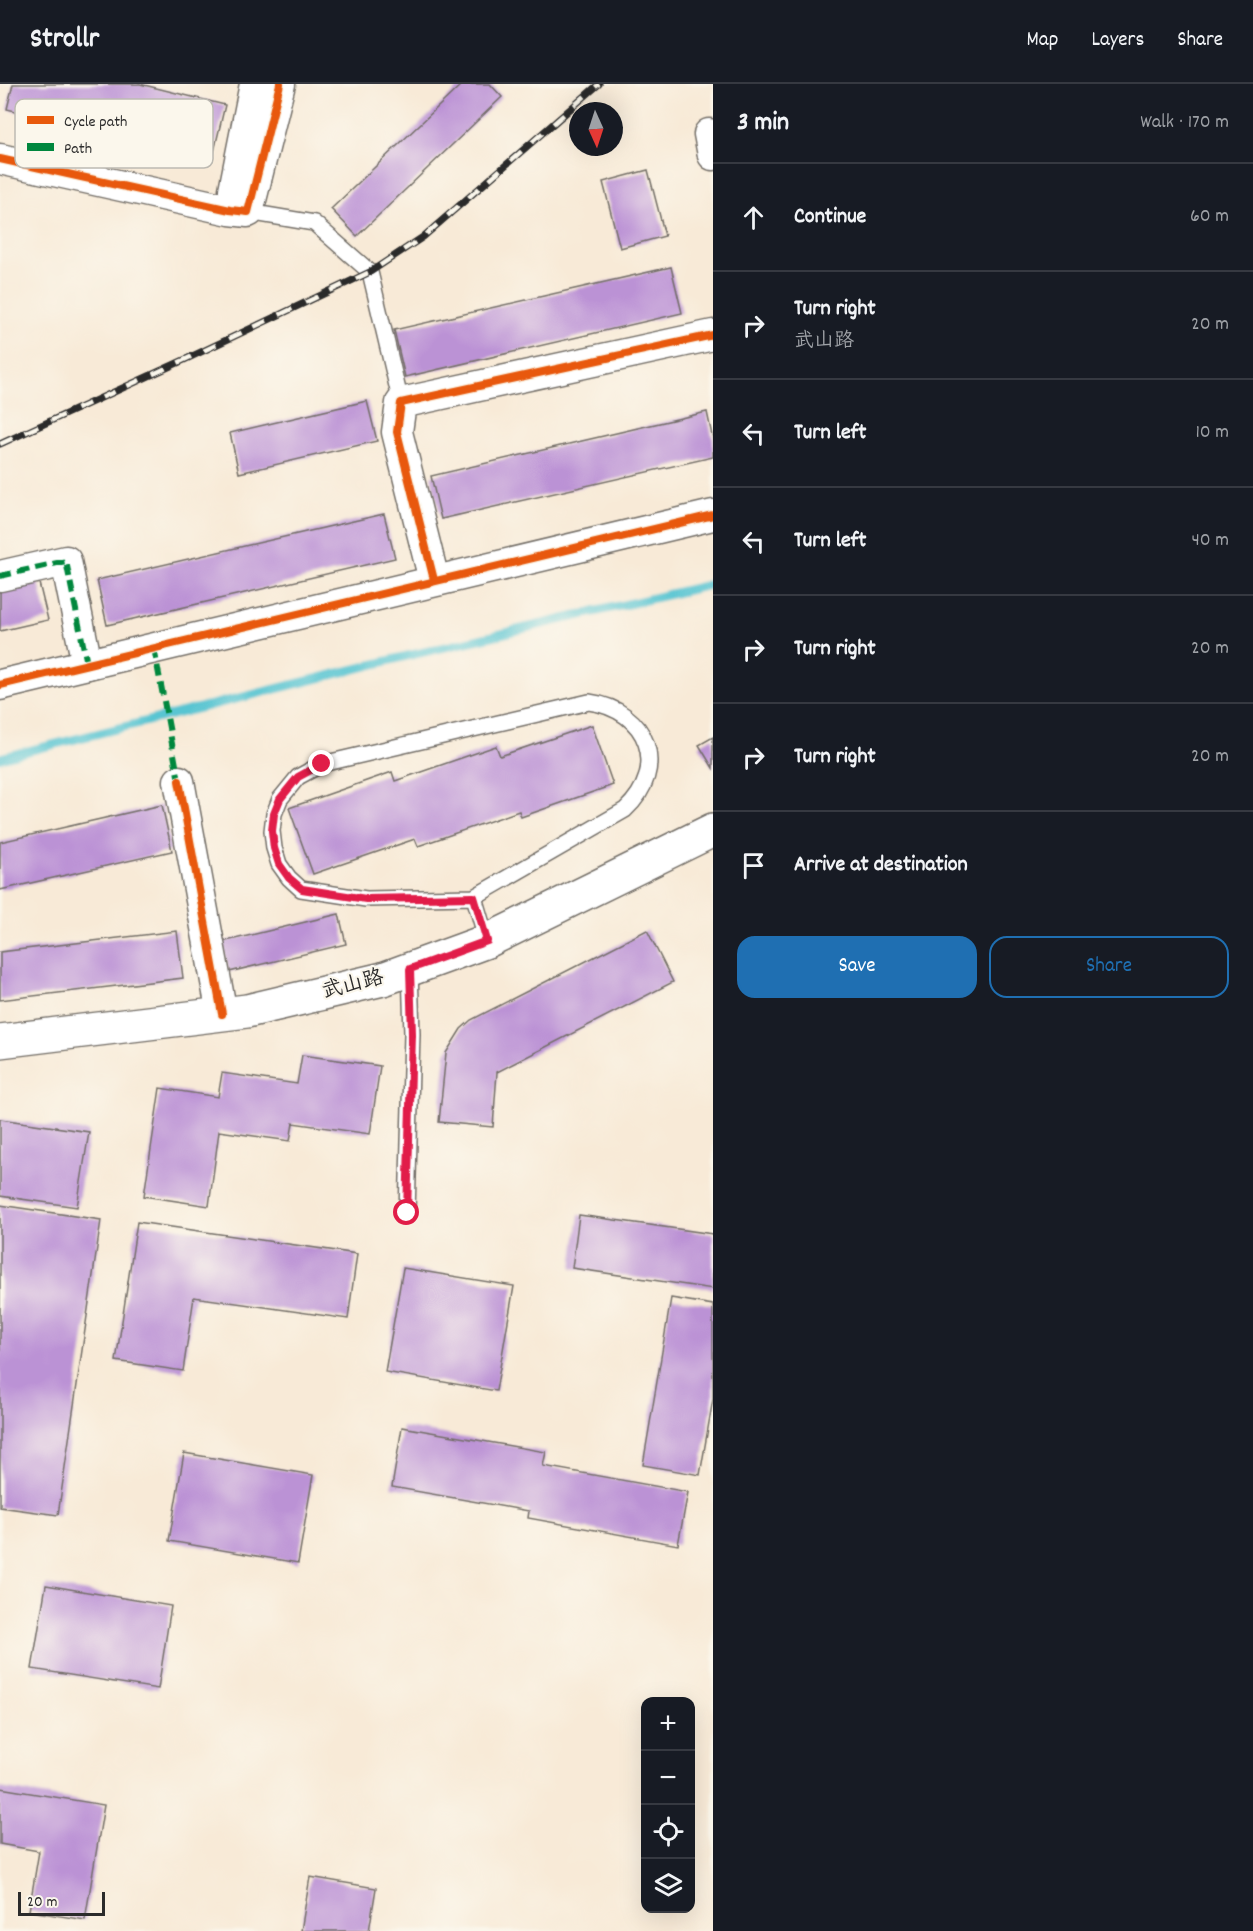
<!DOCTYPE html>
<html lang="en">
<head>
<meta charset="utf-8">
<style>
	body { margin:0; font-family:Dekko,"LXGW WenKai TC",sans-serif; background:#242831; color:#f1f3f6 }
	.controls { position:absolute; right:18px; bottom:18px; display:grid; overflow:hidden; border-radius:12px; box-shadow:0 6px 24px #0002 }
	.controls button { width:54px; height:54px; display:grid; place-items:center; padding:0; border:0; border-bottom:2px solid #363941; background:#171b24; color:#f1f3f6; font:30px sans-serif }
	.compass { position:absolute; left:569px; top:18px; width:54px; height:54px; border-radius:50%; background:#171b24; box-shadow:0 6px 24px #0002; rotate:177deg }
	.scale { position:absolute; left:18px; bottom:15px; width:87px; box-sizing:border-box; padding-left:6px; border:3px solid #2b2b2b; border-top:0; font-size:16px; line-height:21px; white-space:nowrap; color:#2b2b2b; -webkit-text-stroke:4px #fbf7ec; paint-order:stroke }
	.stop { position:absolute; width:18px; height:18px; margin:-14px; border:4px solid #e11d48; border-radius:50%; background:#fff }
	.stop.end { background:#e11d48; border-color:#fff; box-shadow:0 2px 6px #0008 }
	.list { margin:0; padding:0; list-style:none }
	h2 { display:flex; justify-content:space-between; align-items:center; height:78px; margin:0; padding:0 24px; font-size:26px }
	h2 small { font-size:20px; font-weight:400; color:#9ea1a6 }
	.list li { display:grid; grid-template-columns:39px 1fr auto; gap:18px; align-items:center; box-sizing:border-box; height:108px; padding:0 24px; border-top:2px solid #363941 }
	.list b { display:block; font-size:22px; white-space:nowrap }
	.list p { margin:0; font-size:20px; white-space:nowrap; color:#9ea1a6 }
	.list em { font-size:20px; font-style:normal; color:#9ea1a6 }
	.actions { display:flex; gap:12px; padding:18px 24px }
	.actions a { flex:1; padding:14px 0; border:2px solid #1f6fb2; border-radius:18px; text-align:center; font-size:21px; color:#1f6fb2 }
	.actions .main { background:#1f6fb2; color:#fff }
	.icon { flex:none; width:33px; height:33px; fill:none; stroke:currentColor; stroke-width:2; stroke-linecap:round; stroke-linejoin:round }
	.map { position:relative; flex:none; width:713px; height:1847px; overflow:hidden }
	header { display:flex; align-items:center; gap:36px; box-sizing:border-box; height:84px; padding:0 30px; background:#171b24; border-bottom:2px solid #363941 }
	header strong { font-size:28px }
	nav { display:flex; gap:33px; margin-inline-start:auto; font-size:21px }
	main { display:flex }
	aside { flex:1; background:#171b24 }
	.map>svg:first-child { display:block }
</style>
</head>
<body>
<header>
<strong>Strollr</strong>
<nav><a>Map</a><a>Layers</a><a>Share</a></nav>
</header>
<main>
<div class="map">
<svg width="713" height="1847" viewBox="0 0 713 1847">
	<rect width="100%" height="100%" fill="#fbf7ec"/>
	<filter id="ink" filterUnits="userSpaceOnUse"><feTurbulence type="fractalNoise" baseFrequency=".0167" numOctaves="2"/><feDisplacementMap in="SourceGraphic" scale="12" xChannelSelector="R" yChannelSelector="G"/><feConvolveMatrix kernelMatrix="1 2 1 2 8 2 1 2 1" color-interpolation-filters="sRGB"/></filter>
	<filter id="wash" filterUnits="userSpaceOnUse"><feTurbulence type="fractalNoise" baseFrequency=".008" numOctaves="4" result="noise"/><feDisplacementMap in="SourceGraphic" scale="24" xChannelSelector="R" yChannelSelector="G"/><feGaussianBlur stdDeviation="1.35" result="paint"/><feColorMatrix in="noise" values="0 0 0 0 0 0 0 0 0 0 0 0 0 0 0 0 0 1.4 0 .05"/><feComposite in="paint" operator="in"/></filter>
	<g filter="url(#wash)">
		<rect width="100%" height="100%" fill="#f8ead7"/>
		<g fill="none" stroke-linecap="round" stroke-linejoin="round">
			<path stroke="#59c5d2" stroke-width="9" d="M0,674l407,-102 306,-72"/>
		</g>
		<g id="blocks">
			<g fill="#bb92d5">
				<path d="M13,0h127l85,21 -13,55 -205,-51z"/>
				<path d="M462,0h28l12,13 -145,139 -26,-27z"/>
				<path d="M648,86l17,66 -45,12 -17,-66z"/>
				<path d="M671,183l11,46 -277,64 -11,-47z"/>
				<path d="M367,317l10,40 -138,32 -9,-40z"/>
				<path d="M707,328l6,28v17l-272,62 -10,-43z"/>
				<path d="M384,430l11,44 -288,67 -10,-45z"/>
				<path d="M38,495l10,41 -48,11v-43z"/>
				<path d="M592,641l21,60 -92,32 -2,-6 -101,35 -3,-7 -102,35 -24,-66 103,-36 3,9 101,-35 4,10z"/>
				<path d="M713,653v31l-14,-23z"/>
				<path d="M162,721l10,46 -172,39v-48z"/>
				<path d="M339,830l7,30 -117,28 -7,-30z"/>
				<path d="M647,846l26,52 -176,90 -4,55 -54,-5 7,-69 15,-24 10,-9z"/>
				<path d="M177,847l6,47 -183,22v-48z"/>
				<path d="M302,971l78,11 -10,68 -77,-11 -3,18 -71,-10 -10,75 -65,-10 16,-108 58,9 4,-24 75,11z"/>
				<path d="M0,1035l89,13 -12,75 -77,-11z"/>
				<path d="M0,1121l101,15 -43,295 -58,-8z"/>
				<path d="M579,1131l134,19v55l-141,-21z"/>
				<path d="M137,1138l220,32 -9,65 -154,-22 -11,74 -67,-10z"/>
				<path d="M403,1184l111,18 -18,105 -111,-19z"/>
				<path d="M671,1214l42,7v94l-13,76 -57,-10z"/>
				<path d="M402,1343l144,25 -3,14 145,26 -10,53 -150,-27 1,-7 -137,-24z"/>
				<path d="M184,1369l129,22 -15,88 -129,-22z"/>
				<path d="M46,1501l125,21 -13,83 -126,-20z"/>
				<path d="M0,1704l104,17 -19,115 -56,-9 10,-60 -39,-7z"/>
				<path d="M310,1793l66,11 -7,43h-68z"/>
			</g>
		</g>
	</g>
	<g filter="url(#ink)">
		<use href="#blocks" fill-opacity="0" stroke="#736e67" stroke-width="1.5"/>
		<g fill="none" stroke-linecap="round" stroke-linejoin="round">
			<defs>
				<g id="lane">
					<path d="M248,128l66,11 56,49 31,131"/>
					<path d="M474,813l-108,2 -65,-10 -12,-11 -10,-14 -5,-16 -2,-17 2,-17 6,-15 18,-22 24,-13 267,-62c59,8 81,66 36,108l-151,87 13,44"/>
					<path d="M407,1129l5,-179 -2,-65"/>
				</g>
				<g id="street">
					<path d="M709,50l4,21"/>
					<path d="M0,75l230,51 18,2 32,-128"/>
					<path d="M234,106l21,-106"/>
					<path d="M0,492l66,-15 21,103"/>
					<path d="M434,496l-37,-148 4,-29 312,-68"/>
					<path d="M0,601l713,-170"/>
					<path d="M179,697l43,233"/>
				</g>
				<path id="secondary" d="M0,957l247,-30 136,-32 104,-38 226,-111"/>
			</defs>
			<use href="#lane" stroke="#736e67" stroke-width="18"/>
			<use href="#street" stroke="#736e67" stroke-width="33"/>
			<use href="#secondary" stroke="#736e67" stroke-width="36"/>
			<use href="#lane" stroke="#fff" stroke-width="15"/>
			<use href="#street" stroke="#fff" stroke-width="30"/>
			<use href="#secondary" stroke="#fff" stroke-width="33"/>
			<defs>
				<path id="rail" d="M0,360l184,-84 186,-88 53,-35 176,-153"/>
			</defs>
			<use href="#rail" stroke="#2b2b2b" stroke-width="7"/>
			<use href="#rail" stroke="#fbf7ec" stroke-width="4.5" stroke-dasharray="14" stroke-linecap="butt"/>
			<g stroke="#00873e" stroke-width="6" stroke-dasharray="12 6" stroke-linecap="butt">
				<path d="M0,492l66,-15 21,103"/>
				<path d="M154,564l25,133"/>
			</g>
			<defs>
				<g id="cycleway">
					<path d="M0,75l230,51 18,2 32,-128"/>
					<path d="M434,496l-37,-148 4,-29 312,-68"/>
					<path d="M0,601l713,-170"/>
					<path d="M179,697l43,233"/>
				</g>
			</defs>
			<use href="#cycleway" stroke="#fbf7ec" stroke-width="11"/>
			<use href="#cycleway" stroke="#e8590c" stroke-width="8"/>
		</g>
	</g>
	<g fill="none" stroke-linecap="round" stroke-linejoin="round" filter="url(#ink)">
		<path stroke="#e11d48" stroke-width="8" d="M322,680l-24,13 -18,22 -6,15 -2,17 2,17 5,16 10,14 13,11 64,10 108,-2 13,44 -77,28 2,65 -5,179"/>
	</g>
	<g text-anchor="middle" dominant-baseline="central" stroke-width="4.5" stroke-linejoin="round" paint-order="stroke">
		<g font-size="21" fill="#2b2b2b" stroke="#fbf7ec">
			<text transform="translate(353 902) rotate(-14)">武山路</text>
		</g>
	</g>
	<rect x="15" y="15" width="198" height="69" rx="9" fill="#fbf7ec" stroke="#bdbab2" stroke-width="1.5"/>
	<rect x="27" y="32" width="27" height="8" fill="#e8590c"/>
	<rect x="27" y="59" width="27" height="8" fill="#00873e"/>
	<g font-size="16" fill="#2b2b2b">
		<text x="64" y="42">Cycle path</text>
		<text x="64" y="69">Path</text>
	</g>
</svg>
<div class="controls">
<button>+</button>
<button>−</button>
<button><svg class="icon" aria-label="locate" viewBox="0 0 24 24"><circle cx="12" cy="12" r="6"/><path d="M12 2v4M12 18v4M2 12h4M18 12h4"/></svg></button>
<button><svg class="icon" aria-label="layers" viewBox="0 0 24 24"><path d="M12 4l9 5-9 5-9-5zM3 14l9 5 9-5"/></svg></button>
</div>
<svg class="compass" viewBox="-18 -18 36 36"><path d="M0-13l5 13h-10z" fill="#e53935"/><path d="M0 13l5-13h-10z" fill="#9ea1a6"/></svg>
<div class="scale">20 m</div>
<div class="stop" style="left:407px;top:1129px"></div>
<div class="stop end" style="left:322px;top:680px"></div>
</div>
<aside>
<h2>3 min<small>Walk · 170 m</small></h2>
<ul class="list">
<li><svg class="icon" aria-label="ahead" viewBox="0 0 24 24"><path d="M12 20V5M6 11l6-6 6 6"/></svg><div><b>Continue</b></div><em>60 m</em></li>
<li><svg class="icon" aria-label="right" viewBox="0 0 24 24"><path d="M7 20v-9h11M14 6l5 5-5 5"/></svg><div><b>Turn right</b><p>武山路</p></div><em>20 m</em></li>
<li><svg class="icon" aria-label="left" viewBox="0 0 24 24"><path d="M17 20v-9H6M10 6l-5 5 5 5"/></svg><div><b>Turn left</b></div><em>10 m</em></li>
<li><svg class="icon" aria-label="left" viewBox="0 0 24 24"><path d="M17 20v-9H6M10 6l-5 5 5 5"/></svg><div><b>Turn left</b></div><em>40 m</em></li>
<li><svg class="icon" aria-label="right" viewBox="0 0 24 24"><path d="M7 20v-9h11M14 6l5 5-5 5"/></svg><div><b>Turn right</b></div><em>20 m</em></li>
<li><svg class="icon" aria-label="right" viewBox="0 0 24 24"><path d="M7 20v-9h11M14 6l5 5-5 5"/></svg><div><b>Turn right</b></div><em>20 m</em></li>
<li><svg class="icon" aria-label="arrive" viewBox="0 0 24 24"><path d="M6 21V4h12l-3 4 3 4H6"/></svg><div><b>Arrive at destination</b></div></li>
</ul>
<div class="actions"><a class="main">Save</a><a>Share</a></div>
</aside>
</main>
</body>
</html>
